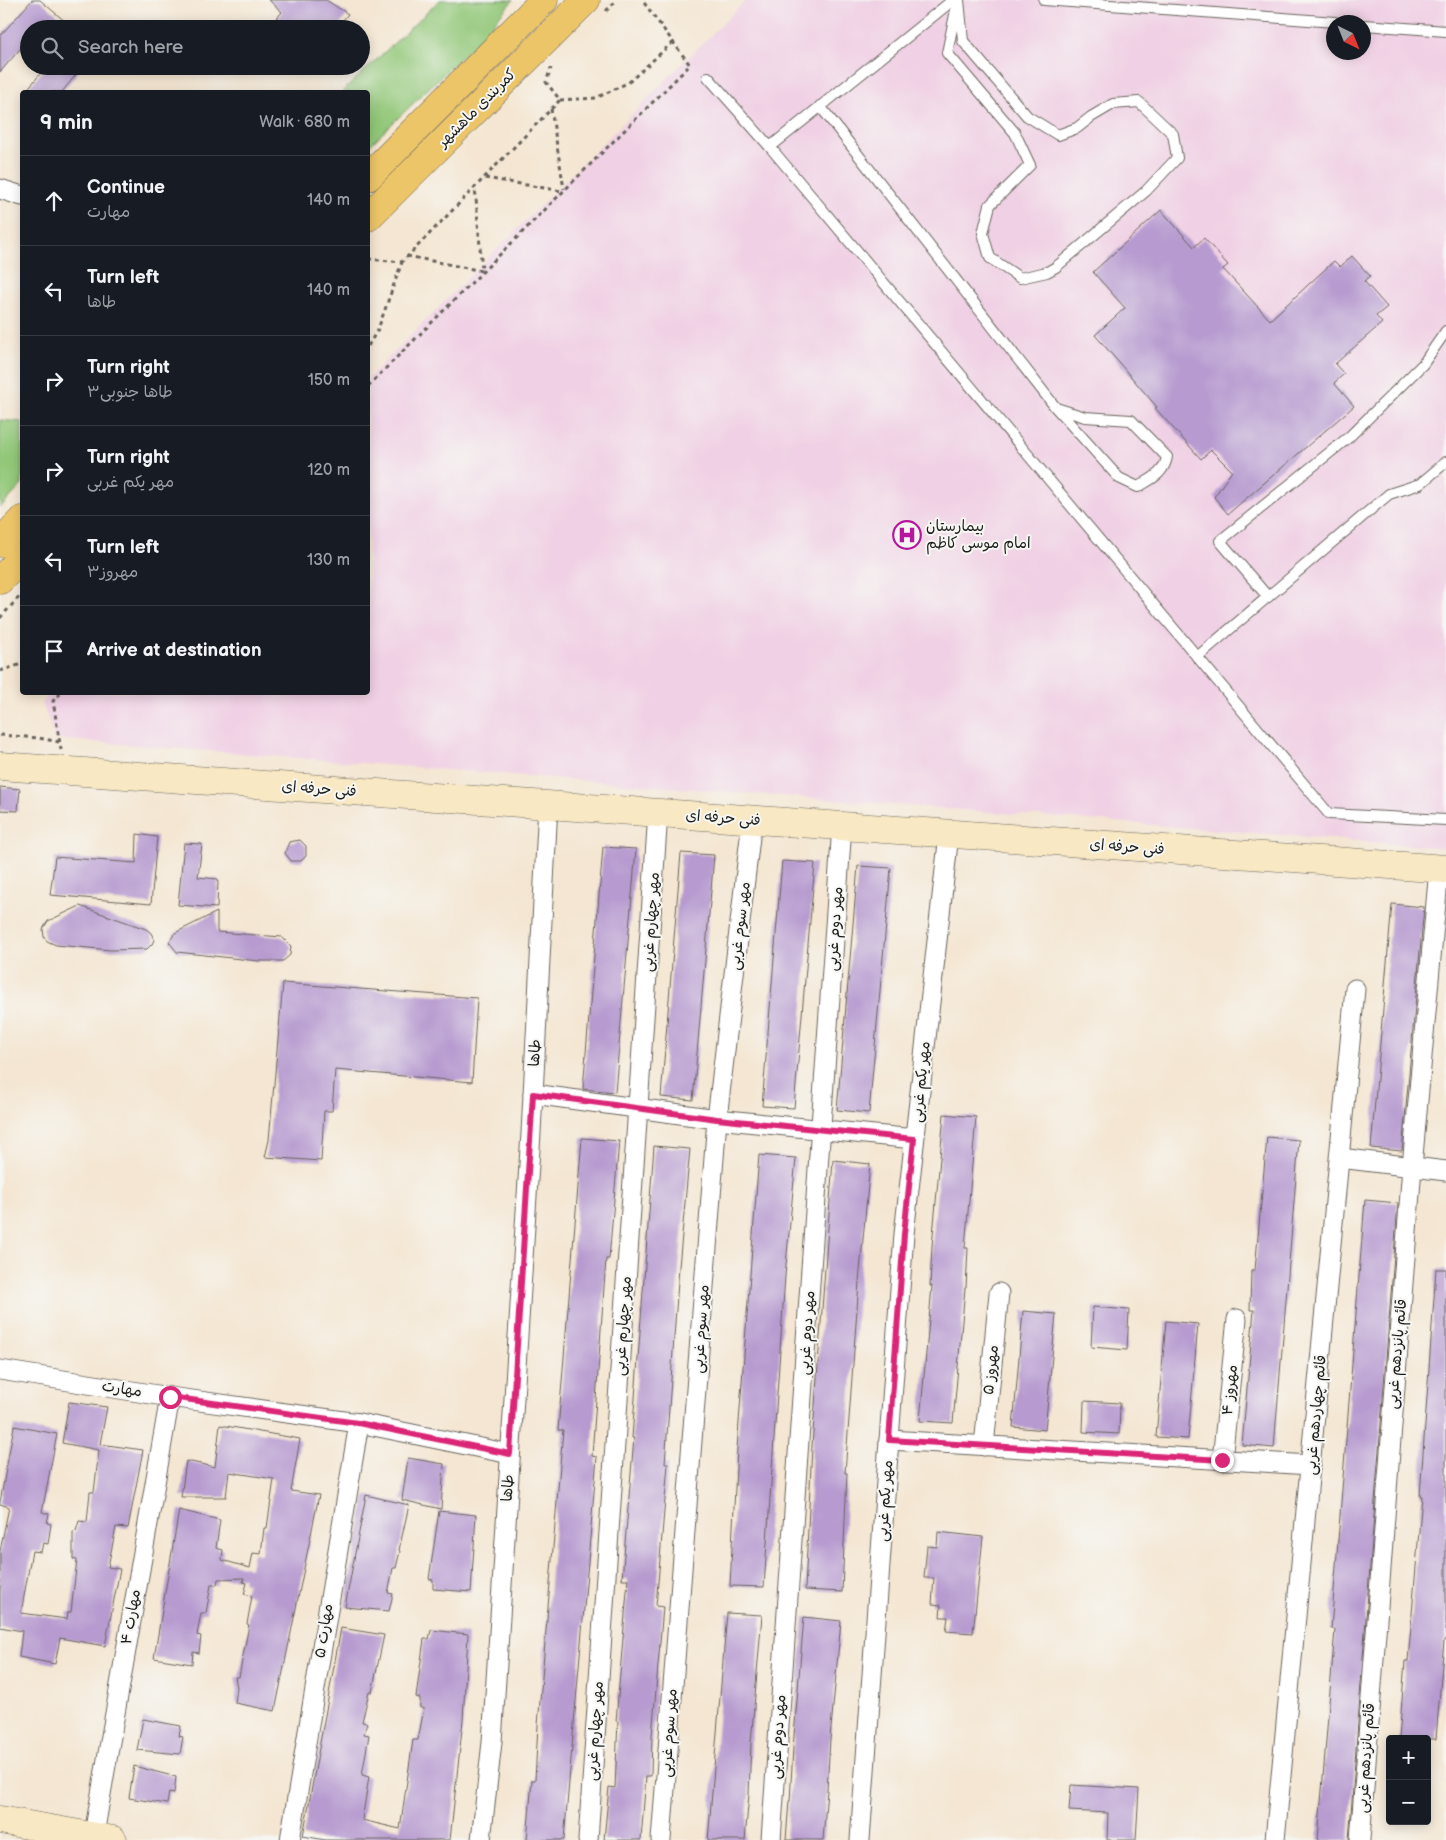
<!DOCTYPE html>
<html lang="en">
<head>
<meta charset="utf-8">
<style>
	body { margin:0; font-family:"Balsamiq Sans","Playpen Sans Arabic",sans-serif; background:#242831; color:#f1f3f6 }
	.controls { position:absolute; right:15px; bottom:15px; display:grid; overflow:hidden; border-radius:5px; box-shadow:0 2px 12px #0003 }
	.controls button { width:45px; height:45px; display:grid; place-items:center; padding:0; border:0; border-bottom:1px solid #363941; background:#171b24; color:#f1f3f6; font:25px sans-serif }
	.compass { position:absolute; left:1326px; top:15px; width:45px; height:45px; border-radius:50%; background:#171b24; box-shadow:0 2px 12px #0003; rotate:137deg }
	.stop { position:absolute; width:15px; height:15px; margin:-11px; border:4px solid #db2777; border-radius:50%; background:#fff }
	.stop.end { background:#db2777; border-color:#fff; box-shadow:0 1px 5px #0008 }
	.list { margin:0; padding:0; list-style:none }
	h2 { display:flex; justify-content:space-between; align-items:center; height:65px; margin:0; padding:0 20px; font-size:21px }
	h2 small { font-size:16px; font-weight:400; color:#9ea1a6 }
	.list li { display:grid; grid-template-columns:32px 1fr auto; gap:15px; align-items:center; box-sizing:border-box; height:90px; padding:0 20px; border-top:1px solid #363941 }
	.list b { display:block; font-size:19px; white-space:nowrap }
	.list p { margin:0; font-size:16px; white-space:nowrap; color:#9ea1a6 }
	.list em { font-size:16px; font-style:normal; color:#9ea1a6 }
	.icon { flex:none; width:28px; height:28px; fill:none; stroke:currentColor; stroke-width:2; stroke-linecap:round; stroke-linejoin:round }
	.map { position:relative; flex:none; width:1446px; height:1840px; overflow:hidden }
	.search { position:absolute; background:#171b24; box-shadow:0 2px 12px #0003; left:20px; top:20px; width:350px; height:55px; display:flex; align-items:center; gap:12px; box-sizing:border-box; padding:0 18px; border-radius:28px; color:#9ea1a6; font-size:19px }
	.panel { position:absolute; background:#171b24; box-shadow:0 2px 12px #0003; left:20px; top:90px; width:350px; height:605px; border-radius:5px }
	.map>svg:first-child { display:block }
</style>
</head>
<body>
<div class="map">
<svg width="1446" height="1840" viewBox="0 0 1446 1840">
	<rect width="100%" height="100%" fill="#f6f6f2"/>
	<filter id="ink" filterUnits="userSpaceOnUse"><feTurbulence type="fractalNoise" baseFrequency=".02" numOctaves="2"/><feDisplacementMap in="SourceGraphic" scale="10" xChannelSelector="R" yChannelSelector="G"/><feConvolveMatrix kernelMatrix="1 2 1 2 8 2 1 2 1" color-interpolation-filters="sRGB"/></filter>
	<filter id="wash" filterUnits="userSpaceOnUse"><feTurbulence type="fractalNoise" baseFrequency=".0096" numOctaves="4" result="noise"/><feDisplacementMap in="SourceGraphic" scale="20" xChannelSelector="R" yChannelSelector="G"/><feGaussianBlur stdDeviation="1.12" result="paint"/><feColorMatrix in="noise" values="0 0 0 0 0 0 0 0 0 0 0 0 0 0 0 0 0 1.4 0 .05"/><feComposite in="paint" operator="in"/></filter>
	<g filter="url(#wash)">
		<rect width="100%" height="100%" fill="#f4e6d2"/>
		<path fill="#f0d0e4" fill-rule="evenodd" d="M746,0h700v848l-1391,-109 -13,-36 11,-11h315v-314zM1334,22h30v30h-30z"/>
		<g fill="#92c778" stroke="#57724a">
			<path d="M440,0h73l-31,37 -114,110v-55h-26z"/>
			<path d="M0,420l22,2v63l-22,23z"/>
		</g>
		<g id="blocks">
			<g fill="#b79bd0">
				<path d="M32,0h8l34,29h-45v24l-8,-5 -21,24v-36z"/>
				<path d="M269,0h57l22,14 -12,15h-68l14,-17z"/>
				<path d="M47,66h36l-21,26h-37z"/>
				<path d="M1161,210l33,37 10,-9 24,27 -5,4 47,51 64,-59 6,6 12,-11 18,20 -6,5 23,26 -11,9 6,7 -47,41 9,10 -10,9 20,23 -126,108 -14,-17 18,-26 -21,-21 -10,9 -46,-51 2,-1 -62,-72 30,-27 -32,-36z"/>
				<path d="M0,787l20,2 -2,22 -18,-1z"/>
				<path d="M137,834l20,3 -6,67 -101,-9 5,-38 81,6z"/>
				<path d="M300,840l6,6v10l-5,5h-10l-6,-8 4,-11z"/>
				<path d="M184,843l18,1 -4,33 20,2 -1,29 -39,-3z"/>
				<path d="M603,847l33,2 -21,243 -32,-3z"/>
				<path d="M681,853l33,2 -21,245 -32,-3z"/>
				<path d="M782,861l33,2 -21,245 -32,-2z"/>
				<path d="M858,866l33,2 -22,245 -32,-3z"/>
				<path d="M1392,904l32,3 -22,244 -31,-3z"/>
				<path d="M80,906l66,23 5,4 4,8 -8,8 -36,1 -55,-5 -9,-4 -3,-4 -1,-8 5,-8z"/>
				<path d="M217,912v20l65,5 9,9 -1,9 -7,6h-24l-82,-9 -8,-10 6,-9z"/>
				<path d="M283,983l194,15 -5,84 -137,-12 -3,41h-8l-3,50 -56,-4 4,-17z"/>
				<path d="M944,1114l32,3 -11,131h3l-2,40h-1l-12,135 -33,-2 12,-135h-2l2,-40z"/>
				<path d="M1267,1137l32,3 -25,308 -32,-3 12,-135h-4l1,-40h4z"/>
				<path d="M582,1138l37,3 -10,118h-3l-14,197 5,1 -33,383h-37l5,-60h3l3,-55 25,-295h-5z"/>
				<path d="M654,1146l36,3 -11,118 -14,197h3l-12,142 7,1 -11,129 -1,40h-5l-5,64h-37l5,-53 6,1 3,-67h-2l12,-142h-6l12,-141h-2z"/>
				<path d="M759,1155l37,3 -11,118 -21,311 -34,-1 7,-137z"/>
				<path d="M833,1160l37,4 -11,118 -14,191h2l-5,119 -37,-2 7,-144z"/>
				<path d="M1365,1200l33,3 -49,637h-31l17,-211h-4z"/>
				<path d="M1436,1269h10v371h-2l-8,99h-37l6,-78h3l14,-165h-2z"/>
				<path d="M1093,1307l36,3 -2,40 -36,-3z"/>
				<path d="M1023,1311l33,3 -11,116 -32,-3z"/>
				<path d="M1166,1321l32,3 -10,115 -32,-2z"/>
				<path d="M1084,1401l36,2 -1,31 -36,-2z"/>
				<path d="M69,1402l38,5 -7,37 43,6 -15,78 -12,-1 -8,40 12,2 -15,77 -45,-8 -5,26 -36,-7 3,-26 -22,-4v-76l9,-44 -9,-3v-2l14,-76 43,8 -15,78 7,2 -2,9 4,1 -3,20 -5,-1 -2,9 -9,-1 -11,62 46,6 1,-7h3l6,-52 -4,-1v-27l3,-1 3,-10 8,1 3,-30h4l5,-42 -37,-7z"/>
				<path d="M220,1425l80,14 -9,52 28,4 -44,216 -40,-8 2,-16 -2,-10h4l10,-52 -2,-1 5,-28 -8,-2 3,-11 -4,-1 1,-4 -26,1 -1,6h-6l-5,28h-5l-4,22 4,1 -2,17 -6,-1 -1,12 -38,-6 25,-148 41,10 -4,28 7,2 -1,10 28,8 3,-15 8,1 3,-26h3l7,-49 -45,-7 -3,25h-45l5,-36 29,6z"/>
				<path d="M408,1458l36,6 -3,45 -39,-9z"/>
				<path d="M366,1495l43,10 -10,45 1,1 -4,17h-3l-5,25 5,1 -4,17 -44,-4z"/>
				<path d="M439,1511l37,4 -5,77 -38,-3v-9l-4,-1z"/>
				<path d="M938,1532l45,5 -10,96 -27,-2 2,-14h-8l1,-12 -9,-1 2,-26h-10l3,-32 10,1z"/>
				<path d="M727,1613l35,2 -11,127 -2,52 -4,46h-37z"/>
				<path d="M804,1617l37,4 -11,118 -3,51 -4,50h-37l3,-39h1l3,-53z"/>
				<path d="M341,1628l43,7 -12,57h-3l-7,30 5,1 -3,11 5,1 -7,40 7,2 -7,43 38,9 13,-89h5l6,-32h-4v-10l-4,-1 8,-58h5l2,-9 37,4 -5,86 -13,120h-125l-22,-4z"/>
				<path d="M143,1719l38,7 -2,10 4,1 -3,17 -43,-4z"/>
				<path d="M134,1766l42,11 -2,16 -5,-1 -2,12 -38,-6z"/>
				<path d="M1071,1785l68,4 -3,51h-29l1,-27 -39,-2z"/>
			</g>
		</g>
	</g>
	<g filter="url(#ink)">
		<use href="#blocks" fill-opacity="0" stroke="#68635c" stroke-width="1"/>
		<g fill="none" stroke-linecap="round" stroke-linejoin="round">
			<defs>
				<g id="lane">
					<path d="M958,0l-11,53 68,80 15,32 -40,40 -7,28 7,25 30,20 27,-6 9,-5 90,-76 31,-33 -4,-24 -34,-32 -26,2 -22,13 -14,11 -19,7 -31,-19 -64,-75 -4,-41"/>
					<path d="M1044,0l291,22"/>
					<path d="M1364,25l82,6"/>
					<path d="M708,77l62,70 183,-147"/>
					<path d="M820,106l236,302 63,70 19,9c13,-8 26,-13 29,-30l-36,-37 -46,-3 -29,-9"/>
					<path d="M770,147l559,667 117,6"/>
					<path d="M1268,597l-48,-56 129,-104 74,-73 23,-33"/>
					<path d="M1197,657l192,-163 31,-10 26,-22"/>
				</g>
				<g id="street">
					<path d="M0,189l22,7"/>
					<path d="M533,1094l184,25 197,20"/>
					<path d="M1340,1158l106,13"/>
					<path d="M0,1370l170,27 189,26 151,31"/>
					<path d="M889,1440l422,25"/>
					<path d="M984,1446l15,-153"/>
					<path d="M1222,1460l15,-141"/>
					<path d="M93,1840l77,-443"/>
					<path d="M290,1840l69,-417"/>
					<path d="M481,1840l11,-98 39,-609 17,-328"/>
					<path d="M588,1840l70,-1027"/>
					<path d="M661,1840l56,-721 35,-299"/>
					<path d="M771,1840l71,-1014"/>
					<path d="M860,1840l44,-606 45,-400"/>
					<path d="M1275,1840l80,-851"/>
					<path d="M1360,1840l52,-673 27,-298"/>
				</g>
				<g id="secondary">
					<path d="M0,766l1446,103"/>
					<path d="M0,1820l113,20"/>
				</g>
				<g id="primary">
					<path d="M368,177l176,-177"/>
					<path d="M368,217l218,-217"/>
					<path d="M0,543l22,-23"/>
					<path d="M0,580l22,-22"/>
				</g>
			</defs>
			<use href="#lane" stroke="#68635c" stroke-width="12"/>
			<use href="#street" stroke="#68635c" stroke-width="21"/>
			<use href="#secondary" stroke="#68635c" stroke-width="29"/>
			<use href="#primary" stroke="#68635c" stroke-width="29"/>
			<g stroke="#68635c" stroke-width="3" stroke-dasharray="4 4" stroke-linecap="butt">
				<path d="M606,11l11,-11"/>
				<path d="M560,100l36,-2 33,-16 44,-40"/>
				<path d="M551,109l13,80"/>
				<path d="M485,178l77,13"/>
				<path d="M407,256l75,15 -7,-85"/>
				<path d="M368,259l34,3 158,-162 -14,-18 5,-14"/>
				<path d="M368,346l10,-17 24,-67"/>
				<path d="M368,386l322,-321 -48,-65"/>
				<path d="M0,618l22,-24"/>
				<path d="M0,671l22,-7"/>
				<path d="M0,735l39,3 20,4"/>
				<path d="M61,750l-8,-49 9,-9"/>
			</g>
			<use href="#lane" stroke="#fff" stroke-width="10"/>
			<use href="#street" stroke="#fff" stroke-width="19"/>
			<use href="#secondary" stroke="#f8e8c3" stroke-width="28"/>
			<use href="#primary" stroke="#edc569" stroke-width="28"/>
		</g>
	</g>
	<g fill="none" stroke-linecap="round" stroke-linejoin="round" filter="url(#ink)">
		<path stroke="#db2777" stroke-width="6" d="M170,1397l188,26 152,31 23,-360 184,25 197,20 -10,95 -15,206 333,20"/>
	</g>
	<defs>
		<symbol id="hospital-ring" viewBox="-11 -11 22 22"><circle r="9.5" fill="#f6f6f2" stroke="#b5179e" stroke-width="1.5"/><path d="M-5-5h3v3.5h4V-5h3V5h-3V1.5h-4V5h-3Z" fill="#b5179e"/></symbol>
	</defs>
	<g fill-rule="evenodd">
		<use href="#hospital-ring" x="891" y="519" width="32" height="32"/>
	</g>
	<g text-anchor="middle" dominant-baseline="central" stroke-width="4" stroke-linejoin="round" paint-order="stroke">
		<g font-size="15" fill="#1c1c1c" stroke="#f6f6f2">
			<text transform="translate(477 108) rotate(-45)">کمربندی ماهشهر</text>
			<text transform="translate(319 789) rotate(4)">فنی حرفه ای</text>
			<text transform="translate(723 818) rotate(4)">فنی حرفه ای</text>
			<text transform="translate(1127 847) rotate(4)">فنی حرفه ای</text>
			<text transform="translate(651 922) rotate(-86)">مهر چهارم غربی</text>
			<text transform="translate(740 926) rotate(-83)">مهر سوم غربی</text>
			<text transform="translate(835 929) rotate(-86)">مهر دوم غربی</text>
			<text transform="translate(535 1053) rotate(-87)">طاها</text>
			<text transform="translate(921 1082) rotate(-84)">مهر یکم غربی</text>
			<text transform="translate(623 1326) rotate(-86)">مهر چهارم غربی</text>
			<text transform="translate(701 1329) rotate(-86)">مهر سوم غربی</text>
			<text transform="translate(807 1333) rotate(-86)">مهر دوم غربی</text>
			<text transform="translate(1397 1354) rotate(-85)">قائم پانزدهم غربی</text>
			<text transform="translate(991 1370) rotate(-84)">مهروز ۵</text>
			<text transform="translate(122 1389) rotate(9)">مهارت</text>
			<text transform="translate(1230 1390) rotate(-84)">مهروز ۴</text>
			<text transform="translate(1316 1415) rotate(-85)">قائم چهاردهم غربی</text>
			<text transform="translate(508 1488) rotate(-86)">طاها</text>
			<text transform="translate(885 1501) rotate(-86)">مهر یکم غربی</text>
			<text transform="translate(131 1617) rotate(-80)">مهارت ۴</text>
			<text transform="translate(324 1631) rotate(-81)">مهارت ۵</text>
			<text transform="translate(595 1731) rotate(-86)">مهر چهارم غربی</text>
			<text transform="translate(669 1733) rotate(-86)">مهر سوم غربی</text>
			<text transform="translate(778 1737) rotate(-86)">مهر دوم غربی</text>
			<text transform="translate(1366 1758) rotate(-86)">قائم پانزدهم غربی</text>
		</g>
		<g font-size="15" fill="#1c1c1c" stroke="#f6f6f2" text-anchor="start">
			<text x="926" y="526">بیمارستان<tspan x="926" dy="17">امام موسی کاظم</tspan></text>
		</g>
	</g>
</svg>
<div class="controls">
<button>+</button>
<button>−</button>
</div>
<svg class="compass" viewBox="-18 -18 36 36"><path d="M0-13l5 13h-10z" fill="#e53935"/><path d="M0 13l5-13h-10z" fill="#9ea1a6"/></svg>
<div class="stop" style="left:170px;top:1397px"></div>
<div class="stop end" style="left:1222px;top:1460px"></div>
<div class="search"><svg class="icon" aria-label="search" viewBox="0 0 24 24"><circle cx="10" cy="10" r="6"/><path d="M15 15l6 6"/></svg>Search here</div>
<section class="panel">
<h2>9 min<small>Walk · 680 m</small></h2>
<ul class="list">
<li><svg class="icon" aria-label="ahead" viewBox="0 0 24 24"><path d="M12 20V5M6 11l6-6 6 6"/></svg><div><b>Continue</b><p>مهارت</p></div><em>140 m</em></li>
<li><svg class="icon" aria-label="left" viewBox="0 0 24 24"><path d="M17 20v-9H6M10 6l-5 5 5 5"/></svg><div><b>Turn left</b><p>طاها</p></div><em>140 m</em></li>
<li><svg class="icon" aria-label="right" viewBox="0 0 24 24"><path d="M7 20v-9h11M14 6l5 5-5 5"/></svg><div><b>Turn right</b><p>طاها جنوبی۳</p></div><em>150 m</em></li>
<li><svg class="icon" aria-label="right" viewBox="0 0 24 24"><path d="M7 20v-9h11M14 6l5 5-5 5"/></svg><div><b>Turn right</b><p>مهر یکم غربی</p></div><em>120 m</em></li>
<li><svg class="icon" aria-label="left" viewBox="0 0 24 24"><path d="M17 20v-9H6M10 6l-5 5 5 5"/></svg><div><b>Turn left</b><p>مهروز۳</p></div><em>130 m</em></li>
<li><svg class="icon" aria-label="arrive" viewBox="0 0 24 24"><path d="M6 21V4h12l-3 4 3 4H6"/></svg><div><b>Arrive at destination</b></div></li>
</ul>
</section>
</div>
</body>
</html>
